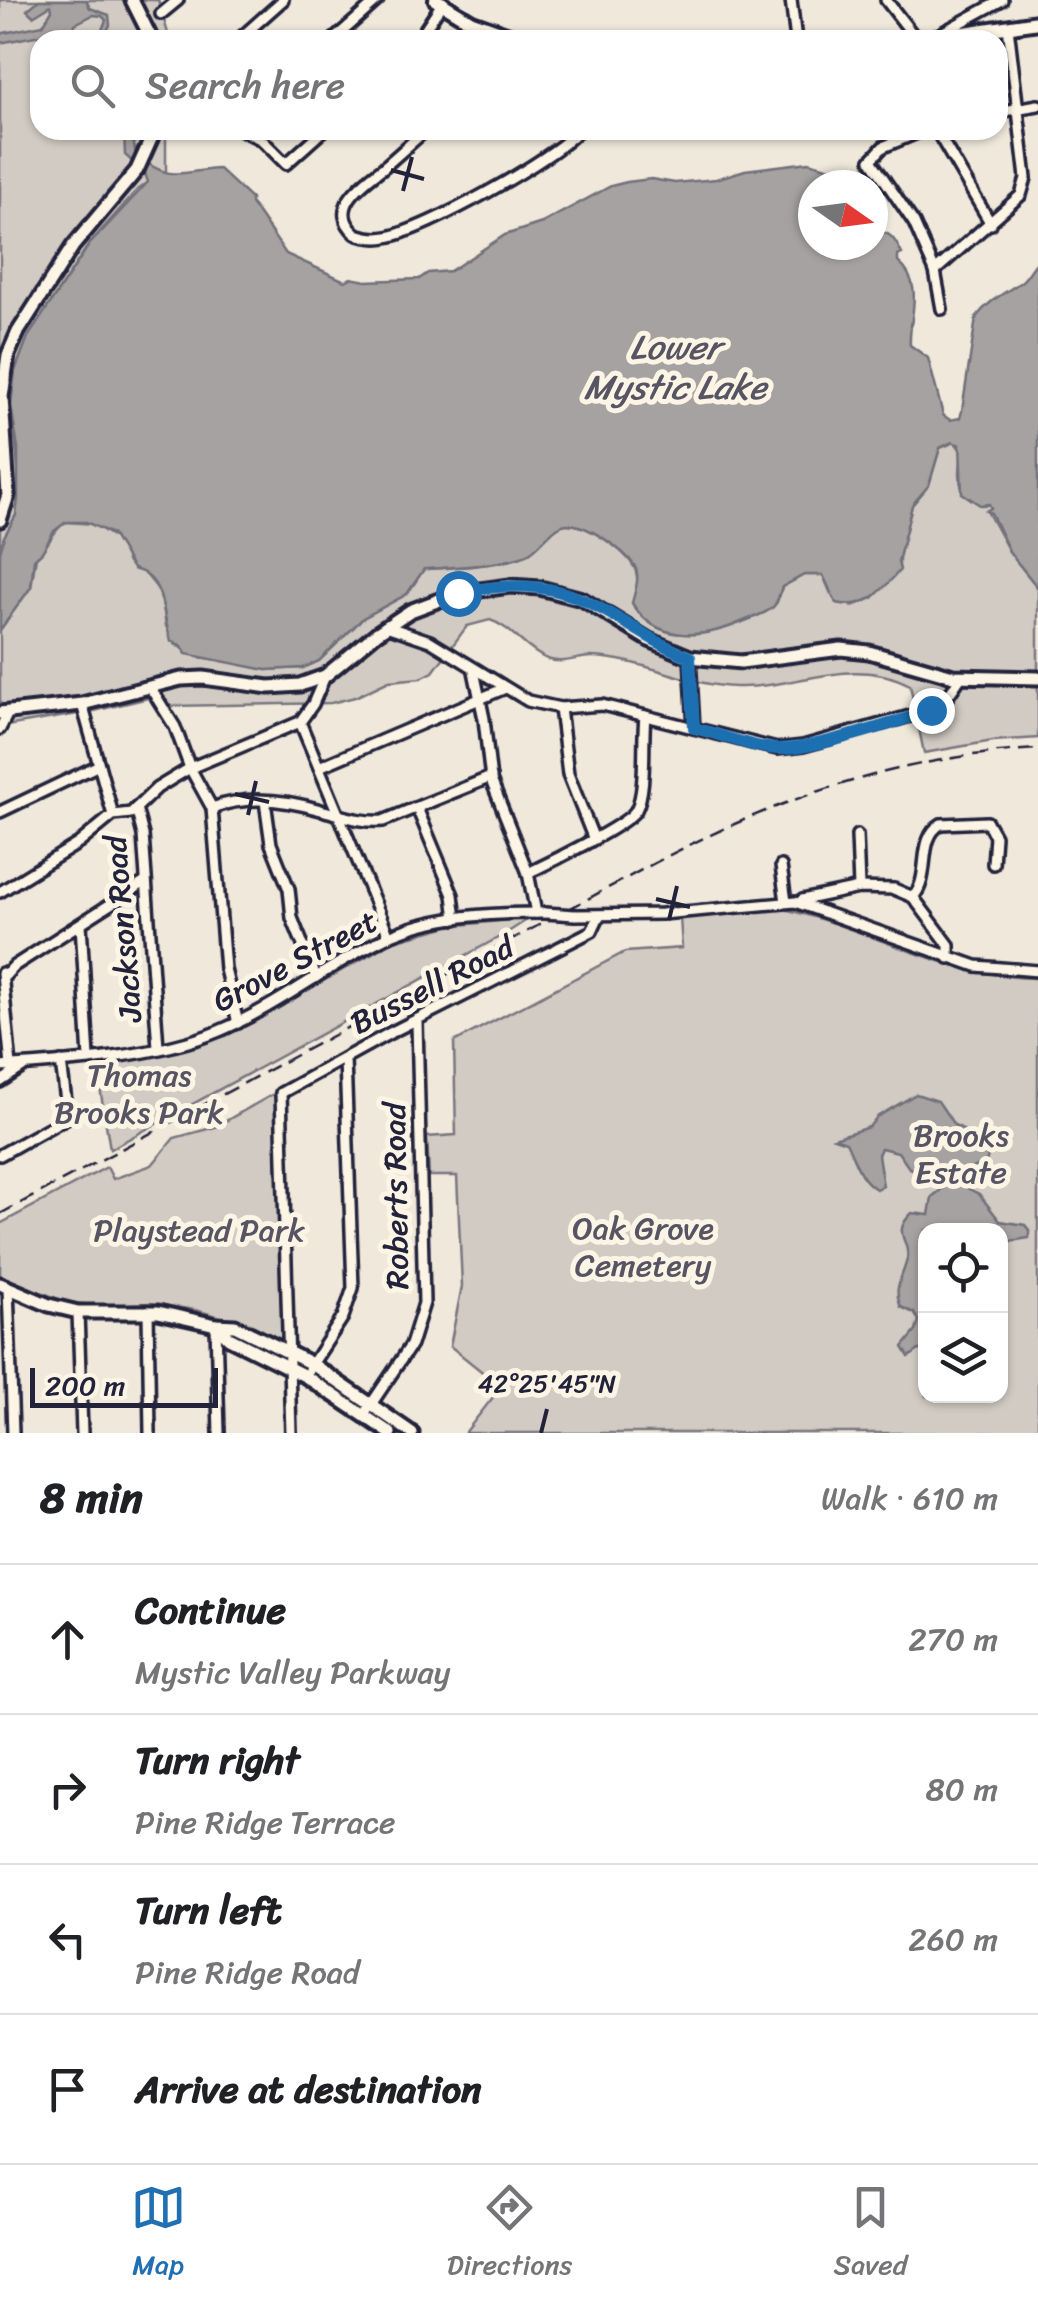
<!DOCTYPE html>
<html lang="en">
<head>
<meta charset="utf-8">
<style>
	body { margin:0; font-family:Sriracha,sans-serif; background:#f2f2f2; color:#202124 }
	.controls { position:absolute; right:30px; bottom:30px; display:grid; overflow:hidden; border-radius:20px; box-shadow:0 2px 8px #0004 }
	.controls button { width:90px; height:90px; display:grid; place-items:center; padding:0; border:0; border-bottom:2px solid #e0e0e0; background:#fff; color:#202124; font:50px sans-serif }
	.compass { position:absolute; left:798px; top:170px; width:90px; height:90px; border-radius:50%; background:#fff; box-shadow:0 2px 8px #0004; rotate:104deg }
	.scale { position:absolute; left:30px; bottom:25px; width:188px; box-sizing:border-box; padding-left:10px; border:5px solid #22223b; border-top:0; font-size:28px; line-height:35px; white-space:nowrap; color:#22223b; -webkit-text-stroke:8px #fcf5e5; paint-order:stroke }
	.stop { position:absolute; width:30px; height:30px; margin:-22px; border:8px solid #1f6fb2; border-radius:50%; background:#fff }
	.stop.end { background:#1f6fb2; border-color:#fff; box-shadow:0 2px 10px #0008 }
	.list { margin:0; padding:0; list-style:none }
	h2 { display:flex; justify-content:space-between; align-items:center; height:130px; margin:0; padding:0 40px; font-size:42px }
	h2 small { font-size:32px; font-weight:400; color:#757577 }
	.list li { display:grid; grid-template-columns:65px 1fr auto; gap:30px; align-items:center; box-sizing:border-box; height:150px; padding:0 40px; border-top:2px solid #e0e0e0 }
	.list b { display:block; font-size:38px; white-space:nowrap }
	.list p { margin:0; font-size:32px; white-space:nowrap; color:#757577 }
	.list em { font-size:32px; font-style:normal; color:#757577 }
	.icon { flex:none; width:55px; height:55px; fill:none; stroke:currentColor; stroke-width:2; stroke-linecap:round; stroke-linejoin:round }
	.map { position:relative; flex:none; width:1038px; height:1433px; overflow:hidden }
	.search { position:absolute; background:#fff; box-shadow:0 2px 8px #0004; left:30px; right:30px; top:30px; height:110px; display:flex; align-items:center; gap:25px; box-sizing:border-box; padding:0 35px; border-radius:30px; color:#757577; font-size:38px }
	.sheet { height:730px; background:#fff }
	nav { display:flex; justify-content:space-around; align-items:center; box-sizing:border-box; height:140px; border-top:2px solid #e0e0e0; background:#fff; font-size:28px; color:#757577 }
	nav a { display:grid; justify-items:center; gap:5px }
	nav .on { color:#1f6fb2 }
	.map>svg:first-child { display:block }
</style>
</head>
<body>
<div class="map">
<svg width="1038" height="1433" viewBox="0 0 1038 1433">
	<rect width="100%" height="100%" fill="#efe8db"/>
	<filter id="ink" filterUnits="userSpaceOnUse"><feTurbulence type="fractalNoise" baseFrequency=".01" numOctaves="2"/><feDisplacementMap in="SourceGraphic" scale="20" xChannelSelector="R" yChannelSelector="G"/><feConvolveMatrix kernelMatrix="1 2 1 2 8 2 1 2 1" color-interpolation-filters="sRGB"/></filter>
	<g filter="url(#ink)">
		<g fill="#d1cbc3" stroke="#7a767f" stroke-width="2.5" fill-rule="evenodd">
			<path d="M0,0h158l12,40h-130v90h126v42l-28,17 -49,55 -61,93 -13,34 -4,23 8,84 -3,37 -12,22 -4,15z"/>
			<path d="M955,442l7,10c-3,28 -7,42 22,54l5,-2 2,4 -4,3 23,42 28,35v150l-45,3 -69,12 -14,-68c-58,-31 -114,4 -174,2 -49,-1 -95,-29 -144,-30 -15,0 -30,8 -45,2 -22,-9 -35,-32 -57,-39l-23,6 -34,46 -12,6 -32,3 -34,16 -24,6 -162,3 -8,-11 -71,17 -90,15v-97l31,-43 5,-30c13,-9 15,-26 30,-35l28,2 25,17 9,22 16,9 17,21 5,33 9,18 22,13 30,3 39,10 37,-2 16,-7 44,-43 44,-24 17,-25c26,-1 77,-4 100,-13 16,-7 26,-31 42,-32 20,-1 61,27 69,45 5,11 1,26 -1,38 30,40 77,28 116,12 9,-4 22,-9 27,-17 2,-5 3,-10 5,-15l22,-12h19l8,19 21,12 21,-8 26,-28v-12l13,-53 17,-20 11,-37z"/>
			<path d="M779,908c90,19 166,70 259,70v455h-573l36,-46 -51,-41 12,-60 -5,-110h-28l-2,-39 29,-2 -2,-93 171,-90 57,-4 -2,-31zM926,1230h74v166h-74z"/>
			<path d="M530,918l-25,16 -395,215 -14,-86 78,-13 52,-14 168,-95 55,-15z"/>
			<path d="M275,1093l8,242 -3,4 -44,-18 -41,-11 -46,-7 -47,3 -36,-4 -66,-26v-52l107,-57 6,12 39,-14 22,-27 41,-11z"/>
		</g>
		<g fill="#a6a2a2" stroke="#716f79" stroke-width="2.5">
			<path d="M39,0h47l4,8 19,7 1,10 -8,15h-4l8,-20 -4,-4 -9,-1 -18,9 -4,16h-13l-13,-6 -45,9v-8l4,-2 39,-8 9,-15 -1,-5 -18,11 -6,-6z"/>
			<path d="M124,130h7l5,25c37,29 43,16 83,14l32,30v4l35,51 59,27 6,-3 15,3 53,-2 9,-6 22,-2 55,-36 37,-12 69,-37 16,-4 24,-3 24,4 41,-4 29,-9 64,-8 25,7 16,16h-37v60h60v-12c16,-6 24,10 29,21l-4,2v6c28,23 10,56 12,83l18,13 15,57 7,5 10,-2 2,-7 14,-93c12,-18 30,-25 46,-37 6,-5 10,-14 16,-20v327l-28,-35 -19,-40 -5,-2 5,-3 -2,-4 -9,1 -18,-12 -2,-48 -8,-3 -12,6 -11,37 -17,20 -14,57 2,8c-19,22 -34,40 -64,33l-13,-28h-19l-22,12c-3,7 -4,16 -10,21 -7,6 -19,9 -28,13 -38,17 -87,24 -112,-18 3,-12 9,-27 2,-38 -11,-16 -47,-41 -66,-41 -17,0 -27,28 -50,34 -29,8 -64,9 -94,11l-17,25 -44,24 -44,43 -16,7 -37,2 -80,-16 -4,-8 -11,-5c-9,-25 -5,-65 -38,-72l-21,-35 -26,-12h-20l-12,9 -12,21 -8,7 -3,28 -31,43v-78l4,-15 12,-22 2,-16v-51l-7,-42 4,-35 13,-34 61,-92 59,-63 -3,-9 -20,-18z"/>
			<path d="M916,1094l22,7 16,24 7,3 27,27 -2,8 -27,10 -2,10 22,11 21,27 25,4 4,5v8l-18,3 -10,9 -1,-20h-74l-1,121 -6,-1 -10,7 -6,-10 13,-16 3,-11 -5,-7 -13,-6c-9,-20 2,-29 6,-48 4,-19 -17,-25 5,-46l17,2 3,-18 15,-12 2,-6 -40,-11 -11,-16 -17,-4 -3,7 5,31 -7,3c-18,-11 -21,-30 -30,-47l-12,-4 35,-11 8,-10z"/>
		</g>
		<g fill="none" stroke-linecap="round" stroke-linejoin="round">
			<defs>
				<g id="minor">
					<path d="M791,0l5,40"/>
					<path d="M886,0l31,40"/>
					<path d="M161,14l17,-14"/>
					<path d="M936,36l66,-36"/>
					<path d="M238,40l45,-40"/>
					<path d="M333,40l45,-40"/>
					<path d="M418,40l25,-38"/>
					<path d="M998,112l40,-7"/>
					<path d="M242,130l20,10 24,24 38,-34"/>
					<path d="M426,130c-14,12 -28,25 -42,37 -21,16 -58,41 -28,67 11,4 20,5 31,3 39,-7 167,-78 192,-107"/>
					<path d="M924,130l-41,17 -12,13 43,63 21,48 7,38"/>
					<path d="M936,130l55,94"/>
					<path d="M935,271l86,-76 5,-17 -18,-151"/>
					<path d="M386,626l44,15 98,60 32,7 42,-3 175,44 26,-3 128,-36 15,-11 15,-22"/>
					<path d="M690,657l4,71"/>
					<path d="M474,671l10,48 7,61 37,93 8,40"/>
					<path d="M150,687l25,40 15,41 22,40 13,161 13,54"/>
					<path d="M82,704l31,111"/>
					<path d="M560,708l8,66 25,63"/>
					<path d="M300,722l89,214"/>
					<path d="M0,729l8,-16"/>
					<path d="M319,767l184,-78"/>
					<path d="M265,801l6,43 18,45 3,29 24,59"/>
					<path d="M136,808l7,27 15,212"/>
					<path d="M212,808c34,-13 75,-8 109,2 20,5 41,13 62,11l108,-44"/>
					<path d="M417,808l36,87 3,24"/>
					<path d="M0,812l99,-47"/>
					<path d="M857,835l2,53"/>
					<path d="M781,866l5,36"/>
					<path d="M528,873c19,-9 101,-49 108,-63 11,-20 6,-69 9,-94"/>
					<path d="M0,892l79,-49 34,-28 18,-2 26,-25 33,-20 110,-46 13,-18 12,-28"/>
					<path d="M913,897c19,-20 3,-58 28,-73l46,-2 8,14 -2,28"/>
					<path d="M802,900l57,-12 35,1 19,8 36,48v13"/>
					<path d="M575,915l87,-1 133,-12 181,64 62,5"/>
					<path d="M81,924l8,134"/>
					<path d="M2,973l9,93"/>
					<path d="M5,976l9,-10 131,-84"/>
					<path d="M0,1067c65,-4 159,-10 219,-36 60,-25 110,-67 168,-94 47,-22 107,-24 158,-24"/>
					<path d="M0,1082l23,-15"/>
					<path d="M0,1155l68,-38 -7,-55"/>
					<path d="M8,1287l5,146"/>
					<path d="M148,1311l2,122"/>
					<path d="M78,1312l4,121"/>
					<path d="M216,1325l3,108"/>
					<path d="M309,1369l34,-52 10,-29 -8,-229"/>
					<path d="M368,1409l43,-64 13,-42 -7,-281"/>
					<path d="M291,1433l-10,-340 109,-60 202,-102 7,-15"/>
				</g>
				<g id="major">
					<path d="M132,0l20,40"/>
					<path d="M0,520l8,-25 -6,-98 6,-42 10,-23 55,-86 64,-76 18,-40"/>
					<path d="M0,713l82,-9 99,-25 22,-1 66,9 31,-2 25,-9 52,-43 33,-22 48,-18 52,-7 30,2 42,11 67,41 41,17 51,5 100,-13 28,3 84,24 85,2"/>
					<path d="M0,1284l49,21 29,7h80l58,13 19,1 77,38 100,69"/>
					<path d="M216,1325l13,13 76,38 85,57"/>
				</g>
				<g id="highway">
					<path d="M436,0l36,22 51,18"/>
					<path d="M918,40l120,-18"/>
				</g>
			</defs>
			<use href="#minor" stroke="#22223b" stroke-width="16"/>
			<use href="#major" stroke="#22223b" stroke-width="19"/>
			<use href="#highway" stroke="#22223b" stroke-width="20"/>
			<use href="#minor" stroke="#fcf5e5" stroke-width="9"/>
			<use href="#major" stroke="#fcf5e5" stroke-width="11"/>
			<use href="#highway" stroke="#fcf5e5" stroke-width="12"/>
			<path stroke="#22223b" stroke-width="2.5" stroke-dasharray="15 8" stroke-linecap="butt" d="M0,1214l662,-355c118,-62 242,-103 376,-110"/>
			<defs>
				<path id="minor-bridge" d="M545,913l30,2"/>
			</defs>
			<use href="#minor-bridge" stroke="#22223b" stroke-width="16" stroke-linecap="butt"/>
			<use href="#minor-bridge" stroke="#fcf5e5" stroke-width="9"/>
		</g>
	</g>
	<g fill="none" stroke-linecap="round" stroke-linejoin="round" filter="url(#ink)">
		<path stroke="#1f6fb2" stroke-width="12" d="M458,593c40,-9 84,-11 123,6 38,16 67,42 109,58l4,71c27,6 57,20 84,21 34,1 120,-27 153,-39"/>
	</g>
	<path fill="none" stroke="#22223b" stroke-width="4" d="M391,170l33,9M403,191l9,-34M235,794l34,8M248,815l8,-34M656,899l34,8M669,920l8,-34M541,1433l6,-24"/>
	<g text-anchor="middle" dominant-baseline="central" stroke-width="10" stroke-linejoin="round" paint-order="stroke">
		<g font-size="32" fill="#22223b" stroke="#fcf5e5">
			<text transform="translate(123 929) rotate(-95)">Jackson Road</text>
			<text transform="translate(295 961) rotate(-28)">Grove Street</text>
			<text transform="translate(432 985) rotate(-27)">Bussell Road</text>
			<text transform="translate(396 1196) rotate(-91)">Roberts Road</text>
		</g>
		<g font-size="32" fill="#575564" stroke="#fcf5e5">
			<text x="139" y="1075">Thomas<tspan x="139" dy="37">Brooks Park</tspan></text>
			<text x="961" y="1135">Brooks<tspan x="961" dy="37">Estate</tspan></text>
			<text x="643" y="1228">Oak Grove<tspan x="643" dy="37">Cemetery</tspan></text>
			<text x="199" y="1230">Playstead Park</text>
		</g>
		<g font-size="35" font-style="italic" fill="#575564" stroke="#fcf5e5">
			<text x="675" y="347">Lower<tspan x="675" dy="40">Mystic Lake</tspan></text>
		</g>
	</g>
	<g font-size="25" text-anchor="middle" fill="#22223b" stroke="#fcf5e5" stroke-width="10" stroke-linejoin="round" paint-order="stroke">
		<text x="547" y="1392">42°25'45"N</text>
	</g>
</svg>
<div class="controls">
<button><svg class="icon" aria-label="locate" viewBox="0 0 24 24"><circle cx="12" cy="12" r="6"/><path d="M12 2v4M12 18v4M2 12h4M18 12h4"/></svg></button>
<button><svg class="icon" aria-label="layers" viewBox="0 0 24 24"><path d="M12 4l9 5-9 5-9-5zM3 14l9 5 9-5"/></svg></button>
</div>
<svg class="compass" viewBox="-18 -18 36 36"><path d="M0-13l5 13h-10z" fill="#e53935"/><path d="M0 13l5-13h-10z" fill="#757577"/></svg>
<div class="scale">200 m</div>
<div class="stop" style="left:458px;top:593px"></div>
<div class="stop end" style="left:931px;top:710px"></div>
<div class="search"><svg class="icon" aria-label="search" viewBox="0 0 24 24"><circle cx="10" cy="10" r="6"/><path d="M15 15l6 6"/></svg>Search here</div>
</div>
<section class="sheet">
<h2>8 min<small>Walk · 610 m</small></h2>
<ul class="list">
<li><svg class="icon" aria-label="ahead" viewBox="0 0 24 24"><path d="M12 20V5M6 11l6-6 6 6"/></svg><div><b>Continue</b><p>Mystic Valley Parkway</p></div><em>270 m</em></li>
<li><svg class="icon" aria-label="right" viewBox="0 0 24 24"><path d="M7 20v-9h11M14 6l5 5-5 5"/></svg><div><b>Turn right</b><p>Pine Ridge Terrace</p></div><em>80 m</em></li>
<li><svg class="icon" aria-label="left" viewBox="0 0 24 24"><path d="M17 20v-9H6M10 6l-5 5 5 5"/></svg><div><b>Turn left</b><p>Pine Ridge Road</p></div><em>260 m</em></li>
<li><svg class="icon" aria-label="arrive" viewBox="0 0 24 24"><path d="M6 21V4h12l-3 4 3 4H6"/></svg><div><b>Arrive at destination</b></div></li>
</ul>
</section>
<nav>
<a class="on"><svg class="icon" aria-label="map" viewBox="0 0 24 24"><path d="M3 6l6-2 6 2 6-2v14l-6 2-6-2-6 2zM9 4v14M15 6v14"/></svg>Map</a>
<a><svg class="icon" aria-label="directions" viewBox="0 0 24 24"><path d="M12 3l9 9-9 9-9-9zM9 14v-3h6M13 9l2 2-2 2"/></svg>Directions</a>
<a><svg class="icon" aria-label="saved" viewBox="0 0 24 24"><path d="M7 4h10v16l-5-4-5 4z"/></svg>Saved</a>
</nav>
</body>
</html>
